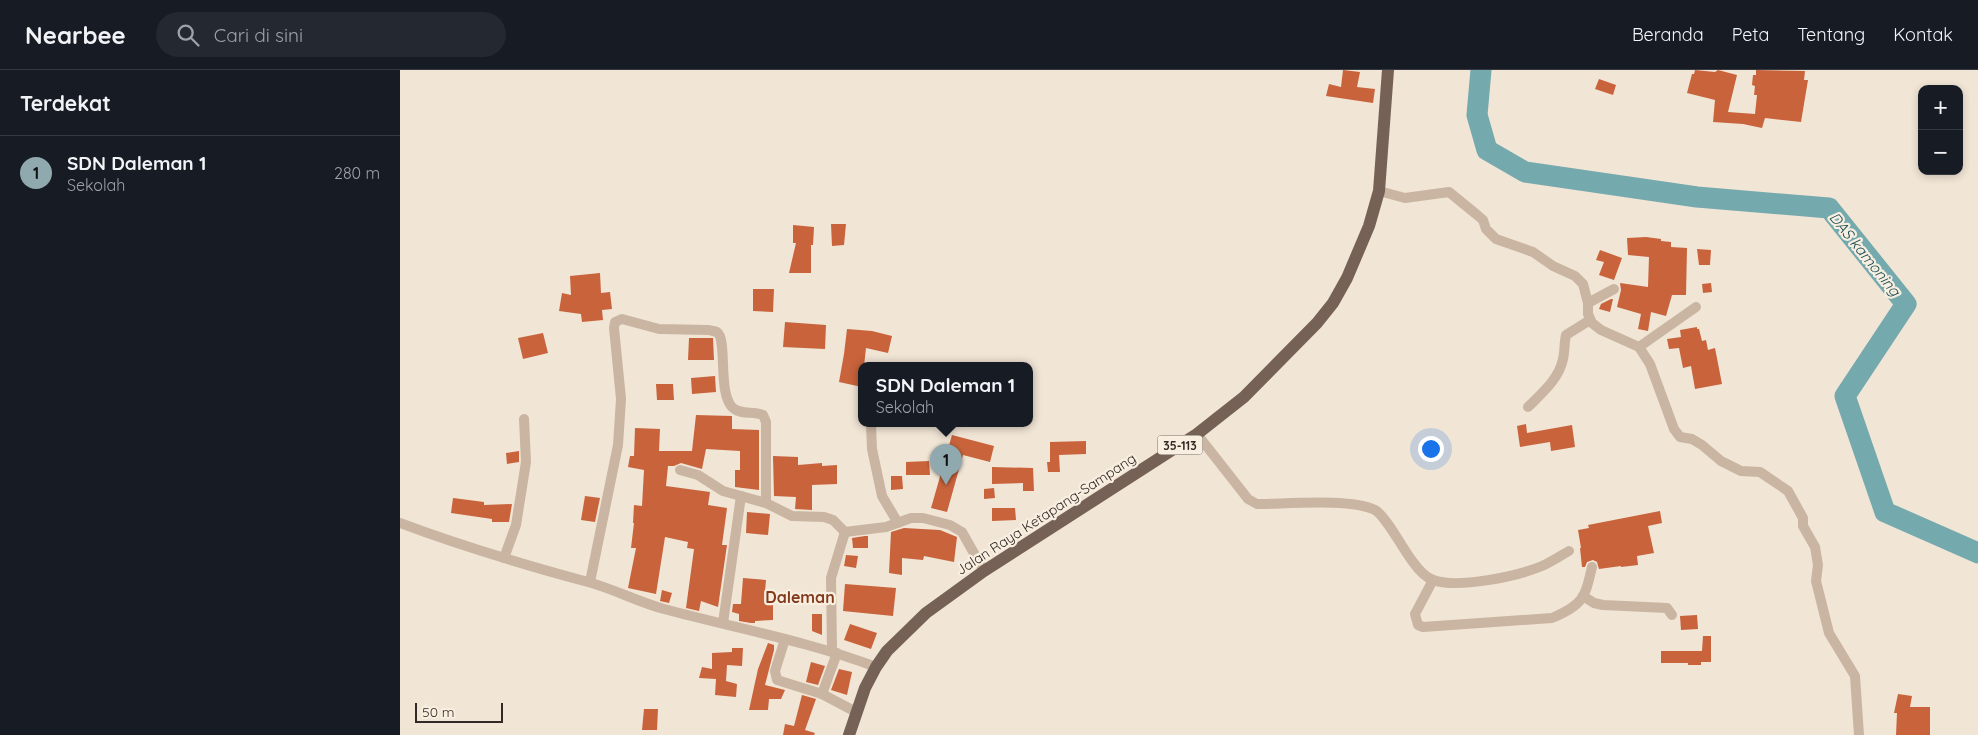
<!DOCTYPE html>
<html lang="id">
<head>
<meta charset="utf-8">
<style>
	body { margin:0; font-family:Quicksand,sans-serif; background:#242831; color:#f1f3f6 }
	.controls { position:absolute; right:15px; top:15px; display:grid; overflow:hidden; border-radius:10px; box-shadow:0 2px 8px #0003 }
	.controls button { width:45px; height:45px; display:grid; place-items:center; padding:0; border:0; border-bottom:1px solid #363941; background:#171b24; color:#f1f3f6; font:25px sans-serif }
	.scale { position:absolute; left:15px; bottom:12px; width:88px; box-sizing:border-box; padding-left:5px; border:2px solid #332924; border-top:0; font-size:14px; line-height:18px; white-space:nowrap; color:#332924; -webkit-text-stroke:4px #f9efe1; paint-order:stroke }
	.you { position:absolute; left:1030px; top:378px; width:18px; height:18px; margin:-12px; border:4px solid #fff; border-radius:50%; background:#1a73e8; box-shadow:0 0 0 8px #1a73e833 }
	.badge { display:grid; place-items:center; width:32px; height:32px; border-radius:50%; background:#90a9ae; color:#111; font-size:16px; font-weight:700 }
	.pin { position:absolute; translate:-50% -41px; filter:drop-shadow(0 1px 2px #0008) }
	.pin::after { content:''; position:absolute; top:26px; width:18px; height:15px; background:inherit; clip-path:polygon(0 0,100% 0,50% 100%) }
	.popup { position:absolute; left:458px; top:292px; width:175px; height:65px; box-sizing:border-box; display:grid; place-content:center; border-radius:10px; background:#171b24; filter:drop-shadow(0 1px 4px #0005); font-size:16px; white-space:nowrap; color:#9ea1a6 }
	.popup b { font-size:19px; color:#f1f3f6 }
	.popup::after { content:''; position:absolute; left:50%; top:100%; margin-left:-10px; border:10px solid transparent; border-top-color:#171b24 }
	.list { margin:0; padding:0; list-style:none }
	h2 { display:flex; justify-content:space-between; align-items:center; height:65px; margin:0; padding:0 20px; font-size:21px }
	h2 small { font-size:16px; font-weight:400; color:#9ea1a6 }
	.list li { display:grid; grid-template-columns:32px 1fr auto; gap:15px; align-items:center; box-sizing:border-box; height:75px; padding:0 20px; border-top:1px solid #363941 }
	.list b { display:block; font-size:19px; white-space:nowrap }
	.list p { margin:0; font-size:16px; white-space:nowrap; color:#9ea1a6 }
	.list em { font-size:16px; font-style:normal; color:#9ea1a6 }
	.icon { flex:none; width:28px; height:28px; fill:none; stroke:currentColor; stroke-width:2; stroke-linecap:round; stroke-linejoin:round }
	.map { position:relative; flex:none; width:1578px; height:665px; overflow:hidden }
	header { display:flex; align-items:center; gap:30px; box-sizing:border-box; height:70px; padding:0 25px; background:#171b24; border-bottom:1px solid #363941 }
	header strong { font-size:24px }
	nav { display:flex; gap:28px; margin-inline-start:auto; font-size:18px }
	.search { width:350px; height:45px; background:#242831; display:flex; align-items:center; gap:12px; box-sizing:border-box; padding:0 18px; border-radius:28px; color:#9ea1a6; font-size:19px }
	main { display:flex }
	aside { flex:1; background:#171b24 }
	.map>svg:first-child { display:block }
</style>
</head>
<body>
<header>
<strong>Nearbee</strong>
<div class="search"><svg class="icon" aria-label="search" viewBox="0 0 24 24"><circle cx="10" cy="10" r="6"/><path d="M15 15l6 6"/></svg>Cari di sini</div>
<nav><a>Beranda</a><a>Peta</a><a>Tentang</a><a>Kontak</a></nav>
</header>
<main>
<aside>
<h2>Terdekat<small></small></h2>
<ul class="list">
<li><span class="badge">1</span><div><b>SDN Daleman 1</b><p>Sekolah</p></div><em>280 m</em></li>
</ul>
</aside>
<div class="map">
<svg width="1578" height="665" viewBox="0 0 1578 665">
	<rect width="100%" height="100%" fill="#f1e5d5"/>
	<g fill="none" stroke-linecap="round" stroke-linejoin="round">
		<path stroke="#74a9ae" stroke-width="21" d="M1081,0l-4,45 10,35 38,22 172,25 132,11 77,96 -61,92 40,116 93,41"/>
	</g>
	<g fill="#c8633c">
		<path d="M943,0l17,2 -3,15 18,2 -2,14 -47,-7 3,-12 12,3z"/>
		<path d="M1295,0l20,2 3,-2 19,5 -9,37 27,2 2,-19h-3l1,-9 -3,-1 1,-10h3v-5l49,1 -1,9h4l-7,42 -36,-4 -3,10 -19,-4 -30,-2 2,-22 -28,-7 5,-19h2z"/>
		<path d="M1199,9l17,6 -3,10 -18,-6z"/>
		<path d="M431,154h15l-2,21 -12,1z"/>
		<path d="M393,155l21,2 -1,18h-2v28h-22l7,-30h-3z"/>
		<path d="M1246,167l15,2v2l10,1v5l16,1 -1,47h-14l-6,21 -15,-4 -3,19 -10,-2 3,-15 -24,-7 4,-17 -1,-7 28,4 1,-30 -21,-2 -1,-17z"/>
		<path d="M1297,179l14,1 -1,15h-11z"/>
		<path d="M1200,180l22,8 -8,22 -15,-5 5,-13 -8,-2z"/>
		<path d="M200,203l1,20 9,-1 2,17 -10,1 1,10 -21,2 -1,-8 -22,-3 3,-18 9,2 -1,-19z"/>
		<path d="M1311,213l1,9 -9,1 -1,-9z"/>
		<path d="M353,219h21l-1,23 -20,-1z"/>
		<path d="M1211,229h2l-3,13 -11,-3 2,-5z"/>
		<path d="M385,252l41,3 -1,24 -42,-2z"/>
		<path d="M1297,257v2h2l3,12 4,-1 2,10 7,-2 7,36 -27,5 -4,-23 -8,2 -4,-20 -10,1 -2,-10 14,-2 -1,-7z"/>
		<path d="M447,259l25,2 20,5 -4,17 -22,-5 -2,18h-2v21l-23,-5 5,-28z"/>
		<path d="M143,263l5,20 -25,6 -5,-21z"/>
		<path d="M289,268h24l1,22h-26z"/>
		<path d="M315,306l1,16 -24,2 -1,-16z"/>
		<path d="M256,314h17l1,16h-17z"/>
		<path d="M296,345l36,1v13l27,1v60l-24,-3v-17h5v-19l-34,-2 -4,20 -21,-6 -7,3h-6l-2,20 44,6 -2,13 19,3 -5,37h5l-9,62 -17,-6 -2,10 -13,-3 8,-59 -7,-1 1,-6 -23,-5 -9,57 -28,-6 8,-40h-5l3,-25h-1l1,-18 8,1 2,-36 -16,-3 2,-11h4l1,-28 25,1 -1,22h33z"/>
		<path d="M1126,354l1,9 45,-8 3,22 -24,4 -1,-9 -30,5 -3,-21z"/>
		<path d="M552,365l42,11 -4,16 -27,-7 -16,57 -16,-4z"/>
		<path d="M686,371v13l-27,1 1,17h-12l-1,-10h3v-20z"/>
		<path d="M119,381v11l-12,2 -1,-11z"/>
		<path d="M373,386l25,1v8l24,-2v3l15,-1v19l-25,1v25l-17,-1 1,-12 -22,-1z"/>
		<path d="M529,391l1,14h-24v-13z"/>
		<path d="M592,397l41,1 1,23h-11v-8l-31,1z"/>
		<path d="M491,406h11l1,13 -12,1z"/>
		<path d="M594,418l1,10 -11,1v-10z"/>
		<path d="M185,426l15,2 -5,24 -14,-2z"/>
		<path d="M53,428l31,4v3l28,-1 -3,18h-17v-3l-41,-6z"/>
		<path d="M592,438h23l1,12 -24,1z"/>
		<path d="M1260,441l2,12 -14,3 6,27 -17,3 1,9 -17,2v-1l-22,3 -2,-7 -4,-2 -6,2 -2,5h-3l-2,-19h1l-3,-18 11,-2 -1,-3z"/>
		<path d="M347,442l23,2 -2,21 -22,-2z"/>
		<path d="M504,458l36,2 17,7 -3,25 -30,-6 -1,4 -21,-2v17l-13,-2 2,-41z"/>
		<path d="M465,466h3v12h-15l-1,-10z"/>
		<path d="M446,485l12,1 -2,12 -12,-2z"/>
		<path d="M343,508l23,2 -2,22h9v18l-18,1v2h-4l-12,-2v-7l-7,-2 1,-8h8z"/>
		<path d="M445,514l51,4 -3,28 -50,-5z"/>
		<path d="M262,520l10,3 -3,10 -9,-2z"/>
		<path d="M412,544h10v21l-10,-4z"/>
		<path d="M1297,545l1,14 -17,1 -1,-14z"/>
		<path d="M450,554l27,9 -6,16 -27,-9z"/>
		<path d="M1303,566h8v26h-10v3h-13v-2h-27v-12h41z"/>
		<path d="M368,573l6,2v5l-9,35 20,5 -4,9h-12l-1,11h-19l9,-41z"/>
		<path d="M332,578h11l-1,18 -15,-1 -1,16 11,3 -1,13 -21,-2 1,-16 -17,-1 3,-11 10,2v-16l20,-1z"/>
		<path d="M411,592l14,4 -7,19 -12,-3z"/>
		<path d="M439,599l13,3 -5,23 -16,-5z"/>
		<path d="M1498,624l14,2 -2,11h20v28h-34l1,-22h-3z"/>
		<path d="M402,625l14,4 -11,31 10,3 -1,2h-31l2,-11 9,2z"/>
		<path d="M244,639h14l-1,21h-15z"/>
	</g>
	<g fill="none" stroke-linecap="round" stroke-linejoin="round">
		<g stroke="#c9b5a2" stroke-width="10">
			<path d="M979,121l26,7 44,-6 27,22 7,6 3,9 10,10 37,13 20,14 22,10 8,8 5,19v11l4,9 9,7 38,17 11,17 24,65 6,8 12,2 10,6 19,16 20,10 19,1 28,19 15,27v8l12,21 3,18 -2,16 13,52 26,43 4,59"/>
			<path d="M1188,233l26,-14"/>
			<path d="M1239,277l57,-40"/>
			<path d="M1128,337c14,-14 31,-28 35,-48 2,-8 1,-16 3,-24l24,-15"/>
			<path d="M471,354l1,25 10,47 16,27"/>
			<path d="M797,364l51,65 9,5c28,0 94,-6 118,6 11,6 29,41 38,52 5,7 12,15 20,18 25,9 85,-4 109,-14 9,-4 18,-10 27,-15"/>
			<path d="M280,400l18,5 25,16 43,12 26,13 32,1 9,3 12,12 41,-5 25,-9h12l27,7 12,7 22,39"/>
			<path d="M0,453c61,23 125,42 188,59 26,7 50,20 76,27 71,19 143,32 212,58"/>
			<path d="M104,488l12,-33 10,-63 -2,-43"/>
			<path d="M1033,510l-18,34 3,11 5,2 129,-9c31,-13 33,-20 40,-51"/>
			<path d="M190,512l28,-137 3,-46 -7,-71 1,-6 7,-3 37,10 50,1c3,1 5,1 8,2 11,8 0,62 16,76 8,7 20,3 30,7l3,7v81"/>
			<path d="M1183,526l11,7 9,2 64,3 5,7"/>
			<path d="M323,553l18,-127"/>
			<path d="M385,569l-10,32 2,9 45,14 34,18"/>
			<path d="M432,581l-1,-73 14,-46"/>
			<path d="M422,624l15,-41"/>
		</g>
		<path stroke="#756155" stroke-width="12" d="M449,665l16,-47 11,-21 11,-16 39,-38 58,-42 213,-137 47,-37 73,-74 16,-20 14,-25 22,-52 10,-35 9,-121"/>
	</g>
	<g text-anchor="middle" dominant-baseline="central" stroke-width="4.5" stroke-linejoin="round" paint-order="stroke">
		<rect fill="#f9efe1" stroke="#6e645d" stroke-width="1" x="757.5" y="365.5" width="45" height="19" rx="4"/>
		<g font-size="12" font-weight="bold" fill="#332924">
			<text x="780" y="375">35-113</text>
		</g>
		<g font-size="14" fill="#332924" stroke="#f9efe1">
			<text transform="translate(646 444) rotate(-33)">Jalan Raya Ketapang-Sampang</text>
		</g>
		<g font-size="15" font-style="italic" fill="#1a4e55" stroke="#f9efe1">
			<text transform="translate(1465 184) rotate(51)">DAS kamoning</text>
		</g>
		<g font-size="16" font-weight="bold" fill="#83391c" stroke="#f9efe1">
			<text x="400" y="527">Daleman</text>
		</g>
	</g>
</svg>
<div class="controls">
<button>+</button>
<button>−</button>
</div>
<div class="scale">50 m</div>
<div class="you"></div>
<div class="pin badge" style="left:546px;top:415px">1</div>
<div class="popup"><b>SDN Daleman 1</b>Sekolah</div>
</div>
</main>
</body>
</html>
